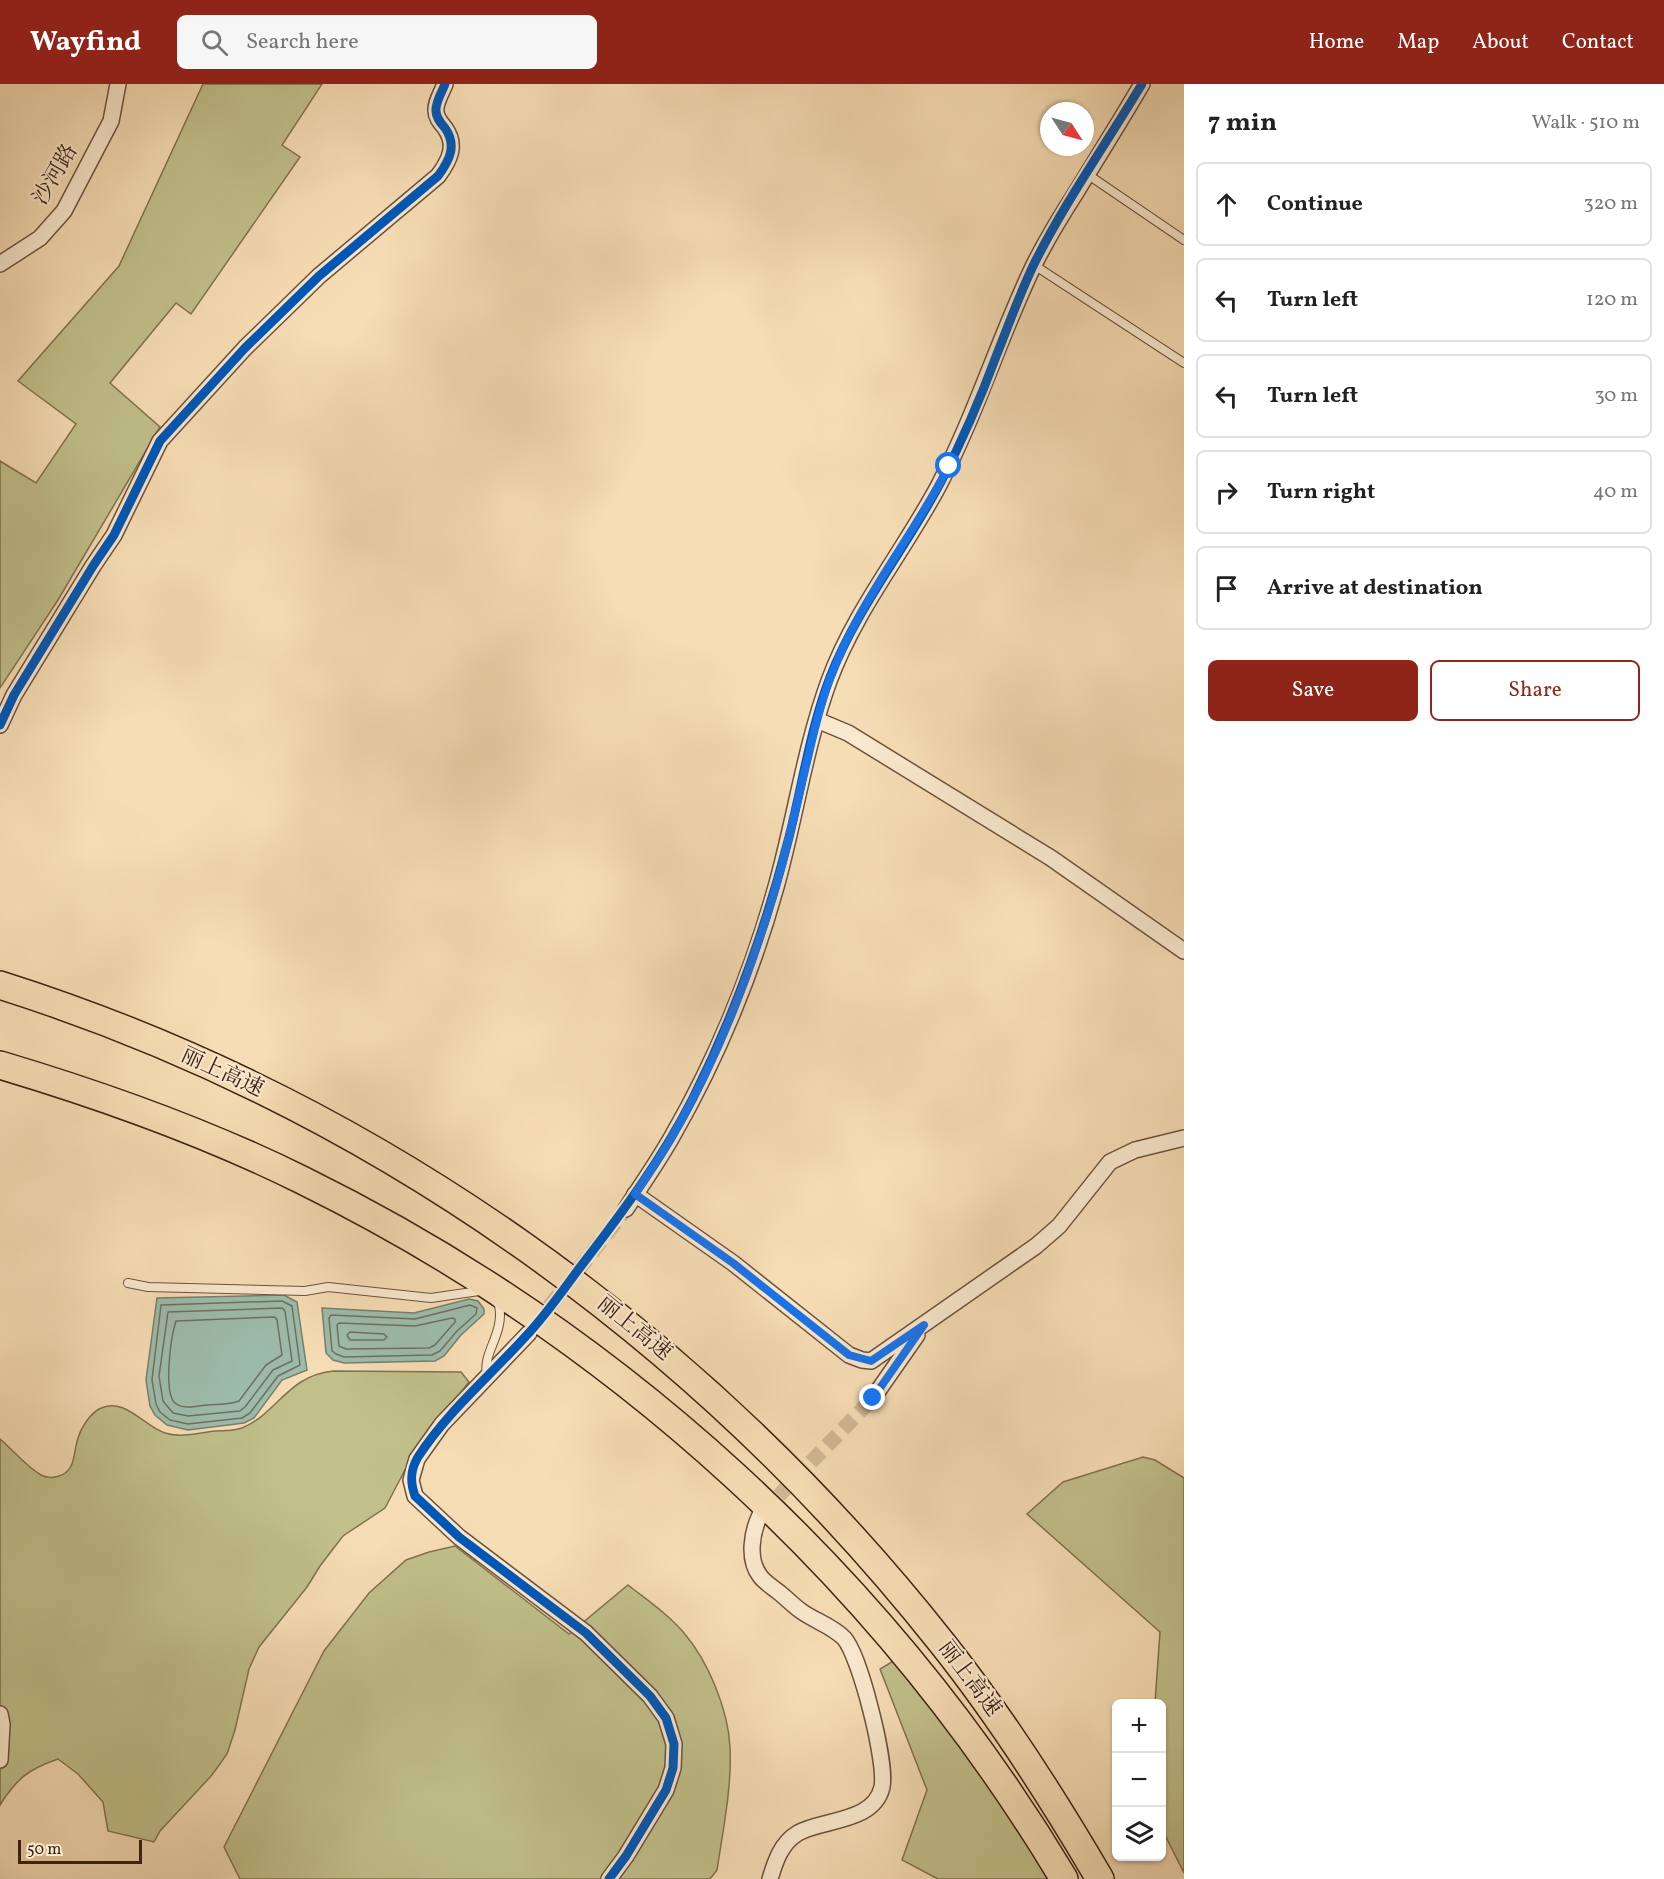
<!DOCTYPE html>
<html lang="en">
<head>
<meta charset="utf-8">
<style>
	body { margin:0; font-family:Vollkorn,"Noto Serif SC",serif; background:#f6f6f6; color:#222 }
	.controls { position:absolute; right:18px; bottom:18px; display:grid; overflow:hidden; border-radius:9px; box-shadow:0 2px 4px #0004 }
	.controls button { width:54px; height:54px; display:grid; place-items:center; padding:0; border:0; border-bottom:2px solid #e0e0e0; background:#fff; color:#222; font:30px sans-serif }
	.compass { position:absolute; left:1040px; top:18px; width:54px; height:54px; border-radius:50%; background:#fff; box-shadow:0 2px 4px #0004; rotate:126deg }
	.scale { position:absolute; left:18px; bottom:15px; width:124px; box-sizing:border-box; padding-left:6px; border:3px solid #3f2314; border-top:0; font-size:16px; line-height:21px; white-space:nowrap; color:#3f2314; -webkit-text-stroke:4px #fae9cf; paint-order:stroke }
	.stop { position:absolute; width:18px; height:18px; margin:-14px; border:4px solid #1a73e8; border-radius:50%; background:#fff }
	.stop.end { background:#1a73e8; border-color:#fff; box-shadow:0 2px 6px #0008 }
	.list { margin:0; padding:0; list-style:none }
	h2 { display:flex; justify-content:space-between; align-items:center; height:78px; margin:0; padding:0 24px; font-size:26px }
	h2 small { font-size:20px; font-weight:400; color:#767676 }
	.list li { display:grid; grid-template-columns:39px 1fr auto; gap:18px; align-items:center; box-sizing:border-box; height:84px; margin:0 12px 12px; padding:0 12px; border:2px solid #e0e0e0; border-radius:9px }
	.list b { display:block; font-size:22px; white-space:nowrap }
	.list em { font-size:20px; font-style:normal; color:#767676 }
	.actions { display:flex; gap:12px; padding:18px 24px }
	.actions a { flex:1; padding:14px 0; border:2px solid #8f2418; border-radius:9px; text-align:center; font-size:21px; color:#8f2418 }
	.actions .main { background:#8f2418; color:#fff }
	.icon { flex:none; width:33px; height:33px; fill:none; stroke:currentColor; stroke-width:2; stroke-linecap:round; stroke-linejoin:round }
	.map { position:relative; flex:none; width:1184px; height:1795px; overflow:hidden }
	header { display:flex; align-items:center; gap:36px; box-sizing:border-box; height:84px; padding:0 30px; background:#8f2418; color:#fff }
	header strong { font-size:28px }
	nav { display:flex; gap:33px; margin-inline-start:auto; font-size:21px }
	.search { width:420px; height:54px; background:#f6f6f6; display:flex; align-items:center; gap:15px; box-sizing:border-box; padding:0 21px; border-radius:9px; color:#767676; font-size:22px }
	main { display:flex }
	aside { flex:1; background:#fff }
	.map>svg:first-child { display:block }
</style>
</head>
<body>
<header>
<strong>Wayfind</strong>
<div class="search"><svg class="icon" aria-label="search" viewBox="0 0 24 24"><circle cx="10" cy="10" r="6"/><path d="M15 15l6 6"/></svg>Search here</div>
<nav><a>Home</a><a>Map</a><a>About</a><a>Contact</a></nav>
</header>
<main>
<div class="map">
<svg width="1184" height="1795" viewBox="0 0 1184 1795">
	<rect width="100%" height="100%" fill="#f7ddb5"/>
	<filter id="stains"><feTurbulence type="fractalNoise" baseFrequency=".00333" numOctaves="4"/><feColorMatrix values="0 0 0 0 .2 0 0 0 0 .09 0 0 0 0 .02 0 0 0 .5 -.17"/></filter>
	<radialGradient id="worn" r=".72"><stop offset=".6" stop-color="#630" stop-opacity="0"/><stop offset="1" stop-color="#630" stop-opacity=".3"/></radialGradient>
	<g fill="#c1c08b" stroke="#807250" stroke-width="1.5">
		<path d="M203,0h119l-40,61 18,12 -109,157 -15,-11 -66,80 50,44 -102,173 -58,88v-227l36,22 40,-59 -58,-43 101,-115z"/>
		<path d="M333,1287l128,1 8,10 -53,67 -31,59 -42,28 -23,30 -13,21 -48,60 -10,22 -14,61 -8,24 -15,21 -52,56 -6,11 -46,-11 -5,-29 -25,-28 -20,-15c-29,10 -41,19 -58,46v-366c13,11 26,27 41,36 5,3 13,3 18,1 17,-5 14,-23 19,-38 3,-10 11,-23 21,-29 26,-13 44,17 66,24 15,5 34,0 50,-2 8,0 19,0 27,-3 36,-15 45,-52 91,-57z"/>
		<path d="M1143,1373l12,3 29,18v395l-22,-44v-125l-7,-1 5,-71 -133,-118 36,-32z"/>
		<path d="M455,1462l114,88 59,-49c19,15 40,29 56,48 24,28 44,76 46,114 2,40 -7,83 -13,123l-7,9h-470l-16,-32 100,-196 45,-58 37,-33 23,-8z"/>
		<path d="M895,1576l56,62 105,157h-118l-36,-19 25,-70 -47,-121z"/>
	</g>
	<g fill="#9dbcac" stroke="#777f6f" stroke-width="1.5">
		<path d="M284,1211l13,7 10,68 -25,10 -28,38 -10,5 -56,7 -21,-5 -12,-10 -5,-9 -4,-26 11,-82z"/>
		<path d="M469,1215l9,2 6,8v5l-23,21 -17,21 -9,5 -91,2 -11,-3 -7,-7 -4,-45 92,5z"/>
	</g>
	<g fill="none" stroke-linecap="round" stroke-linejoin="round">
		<g stroke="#6e7060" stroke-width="1.5">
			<path d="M282,1217l10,5 8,59 -22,11 -28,37 -8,5 -54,6 -18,-4 -10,-8 -4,-8 -4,-24 9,-75z"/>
			<path d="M470,1221l7,3 -1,6 -19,17 -17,20 -8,4 -88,2 -8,-3 -4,-3 -3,-33 2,-3 84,4z"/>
			<path d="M282,1224l3,3 7,50 -19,9 -28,37 -5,4 -52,5 -15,-3 -10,-12 -4,-25 9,-64z"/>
			<path d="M275,1233l2,3 5,35 -16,10 -27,36c-9,4 -22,3 -32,4 -10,1 -24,5 -32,-2 -12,-11 -4,-67 1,-82z"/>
			<path d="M452,1234l3,1v3l-20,23 -6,3 -83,1 -7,-3 -2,-21 2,-2 76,3z"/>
			<path d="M350,1248l34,2 3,3 -3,3h-34l-3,-5z"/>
		</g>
		<g stroke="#d2b895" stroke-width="15" stroke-dasharray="15 8" stroke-linecap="butt">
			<path d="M535,1241l91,-116"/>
			<path d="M763,1428l110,-114"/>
		</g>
		<defs>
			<g id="lane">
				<path d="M1087,90l97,66"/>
				<path d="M1034,181l150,98"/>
				<path d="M128,1199l20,4 157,4 23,-4 103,11 48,-7"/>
				<path d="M487,1291c-5,-23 18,-41 12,-70l-3,-3"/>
			</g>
			<g id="street">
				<path d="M0,180l40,-26 24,-27 47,-90 7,-37"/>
				<path d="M817,636l31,13 203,125 133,93"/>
				<path d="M0,641l14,-30 79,-129 21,-31 46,-94 85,-93 74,-72 119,-100c12,-16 19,-31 7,-48 -4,-5 -9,-10 -9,-17 -1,-8 6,-19 9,-27"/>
				<path d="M635,1110l98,69 116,92 13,5 9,1 165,-115 23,-20 51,-64 25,-12 49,-12"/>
				<path d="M626,1125c16,-25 33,-49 47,-74 44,-77 79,-162 103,-248 19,-68 29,-140 53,-206 26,-71 75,-130 110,-196 37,-71 60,-147 94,-218 13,-27 28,-51 44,-76 22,-36 44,-71 65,-107"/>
				<path d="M529,1249l-87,91 -25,35 -6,21 4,16 44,41 127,96 64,63 16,22 8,26 -1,24 -7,22 -40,66 -17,23"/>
				<path d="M873,1314l44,-63"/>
				<path d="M760,1431c-8,17 -13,44 0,61 5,7 14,12 21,18 6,5 13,12 20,17 14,10 31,15 43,27 16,18 43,125 38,149 -8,36 -60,32 -84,46 -17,10 -23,29 -28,46"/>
				<path d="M0,1630l2,10 -2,36"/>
			</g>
			<g id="highway">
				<path d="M0,901c373,118 700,352 942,658 59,74 110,154 158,236"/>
				<path d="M0,981c104,31 205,67 302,115 315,155 582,398 762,699"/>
			</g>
		</defs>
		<use href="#lane" stroke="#6d523c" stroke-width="10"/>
		<use href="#street" stroke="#6d523c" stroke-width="18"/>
		<use href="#highway" stroke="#3f2314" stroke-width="30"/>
		<use href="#lane" stroke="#fae9cf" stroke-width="8"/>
		<use href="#street" stroke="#fae9cf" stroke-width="15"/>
		<use href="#highway" stroke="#f7ddb5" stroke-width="27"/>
		<defs>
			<g id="cycleway">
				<path d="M0,641l14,-30 79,-129 21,-31 46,-94 85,-93 74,-72 119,-100c12,-16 19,-31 7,-48 -4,-5 -9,-10 -9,-17 -1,-8 6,-19 9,-27"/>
				<path d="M609,1795l17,-23 40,-66 7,-22 1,-24 -8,-26 -16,-22 -64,-63 -127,-96 -44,-41c-5,-14 -5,-26 3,-39 29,-45 72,-81 108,-121 20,-21 37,-46 55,-70 41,-53 81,-107 112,-168 41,-82 72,-168 95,-257 14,-54 22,-112 42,-164 28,-71 77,-130 112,-197 21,-41 39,-83 55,-126 12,-30 23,-61 37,-90 31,-62 72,-120 108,-180"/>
			</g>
		</defs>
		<use href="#cycleway" stroke="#fae9cf" stroke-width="13"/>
		<use href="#cycleway" stroke="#0057b8" stroke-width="9"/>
	</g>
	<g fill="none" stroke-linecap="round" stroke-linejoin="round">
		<path stroke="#1a73e8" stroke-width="8" d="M873,1314l51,-73 -53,36 -22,-6 -116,-92 -98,-69c13,-19 26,-38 37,-57 45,-77 78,-162 103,-247 13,-44 22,-88 33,-132 6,-27 12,-53 22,-79 28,-77 82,-141 119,-213"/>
	</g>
	<g text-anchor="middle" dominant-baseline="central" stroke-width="4.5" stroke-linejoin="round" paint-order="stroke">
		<g font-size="22" fill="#3f2314" stroke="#fae9cf">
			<text transform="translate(56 91) rotate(-60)">沙河路</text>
			<text transform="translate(222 989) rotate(25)">丽上高速</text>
			<text transform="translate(634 1245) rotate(39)">丽上高速</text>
			<text transform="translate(969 1595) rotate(53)">丽上高速</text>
		</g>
	</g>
	<rect width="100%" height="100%" filter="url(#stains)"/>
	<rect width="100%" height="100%" fill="url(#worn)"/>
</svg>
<div class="controls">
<button>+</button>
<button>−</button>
<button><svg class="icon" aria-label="layers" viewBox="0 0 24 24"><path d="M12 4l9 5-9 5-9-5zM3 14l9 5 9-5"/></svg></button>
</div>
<svg class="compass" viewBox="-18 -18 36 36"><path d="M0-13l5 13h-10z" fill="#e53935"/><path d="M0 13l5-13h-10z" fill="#767676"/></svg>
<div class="scale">50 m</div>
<div class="stop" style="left:949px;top:382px"></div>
<div class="stop end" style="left:873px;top:1314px"></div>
</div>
<aside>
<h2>7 min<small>Walk · 510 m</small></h2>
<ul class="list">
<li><svg class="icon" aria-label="ahead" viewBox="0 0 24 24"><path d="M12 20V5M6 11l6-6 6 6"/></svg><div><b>Continue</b></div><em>320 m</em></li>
<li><svg class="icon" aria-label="left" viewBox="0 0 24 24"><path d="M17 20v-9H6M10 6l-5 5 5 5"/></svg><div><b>Turn left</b></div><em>120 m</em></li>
<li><svg class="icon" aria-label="left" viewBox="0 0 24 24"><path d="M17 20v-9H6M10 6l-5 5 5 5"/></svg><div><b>Turn left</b></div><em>30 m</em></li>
<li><svg class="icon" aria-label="right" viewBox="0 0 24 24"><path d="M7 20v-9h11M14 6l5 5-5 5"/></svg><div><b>Turn right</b></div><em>40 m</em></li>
<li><svg class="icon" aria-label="arrive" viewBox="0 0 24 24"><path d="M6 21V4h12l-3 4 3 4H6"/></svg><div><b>Arrive at destination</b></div></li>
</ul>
<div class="actions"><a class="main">Save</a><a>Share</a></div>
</aside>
</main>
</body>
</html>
